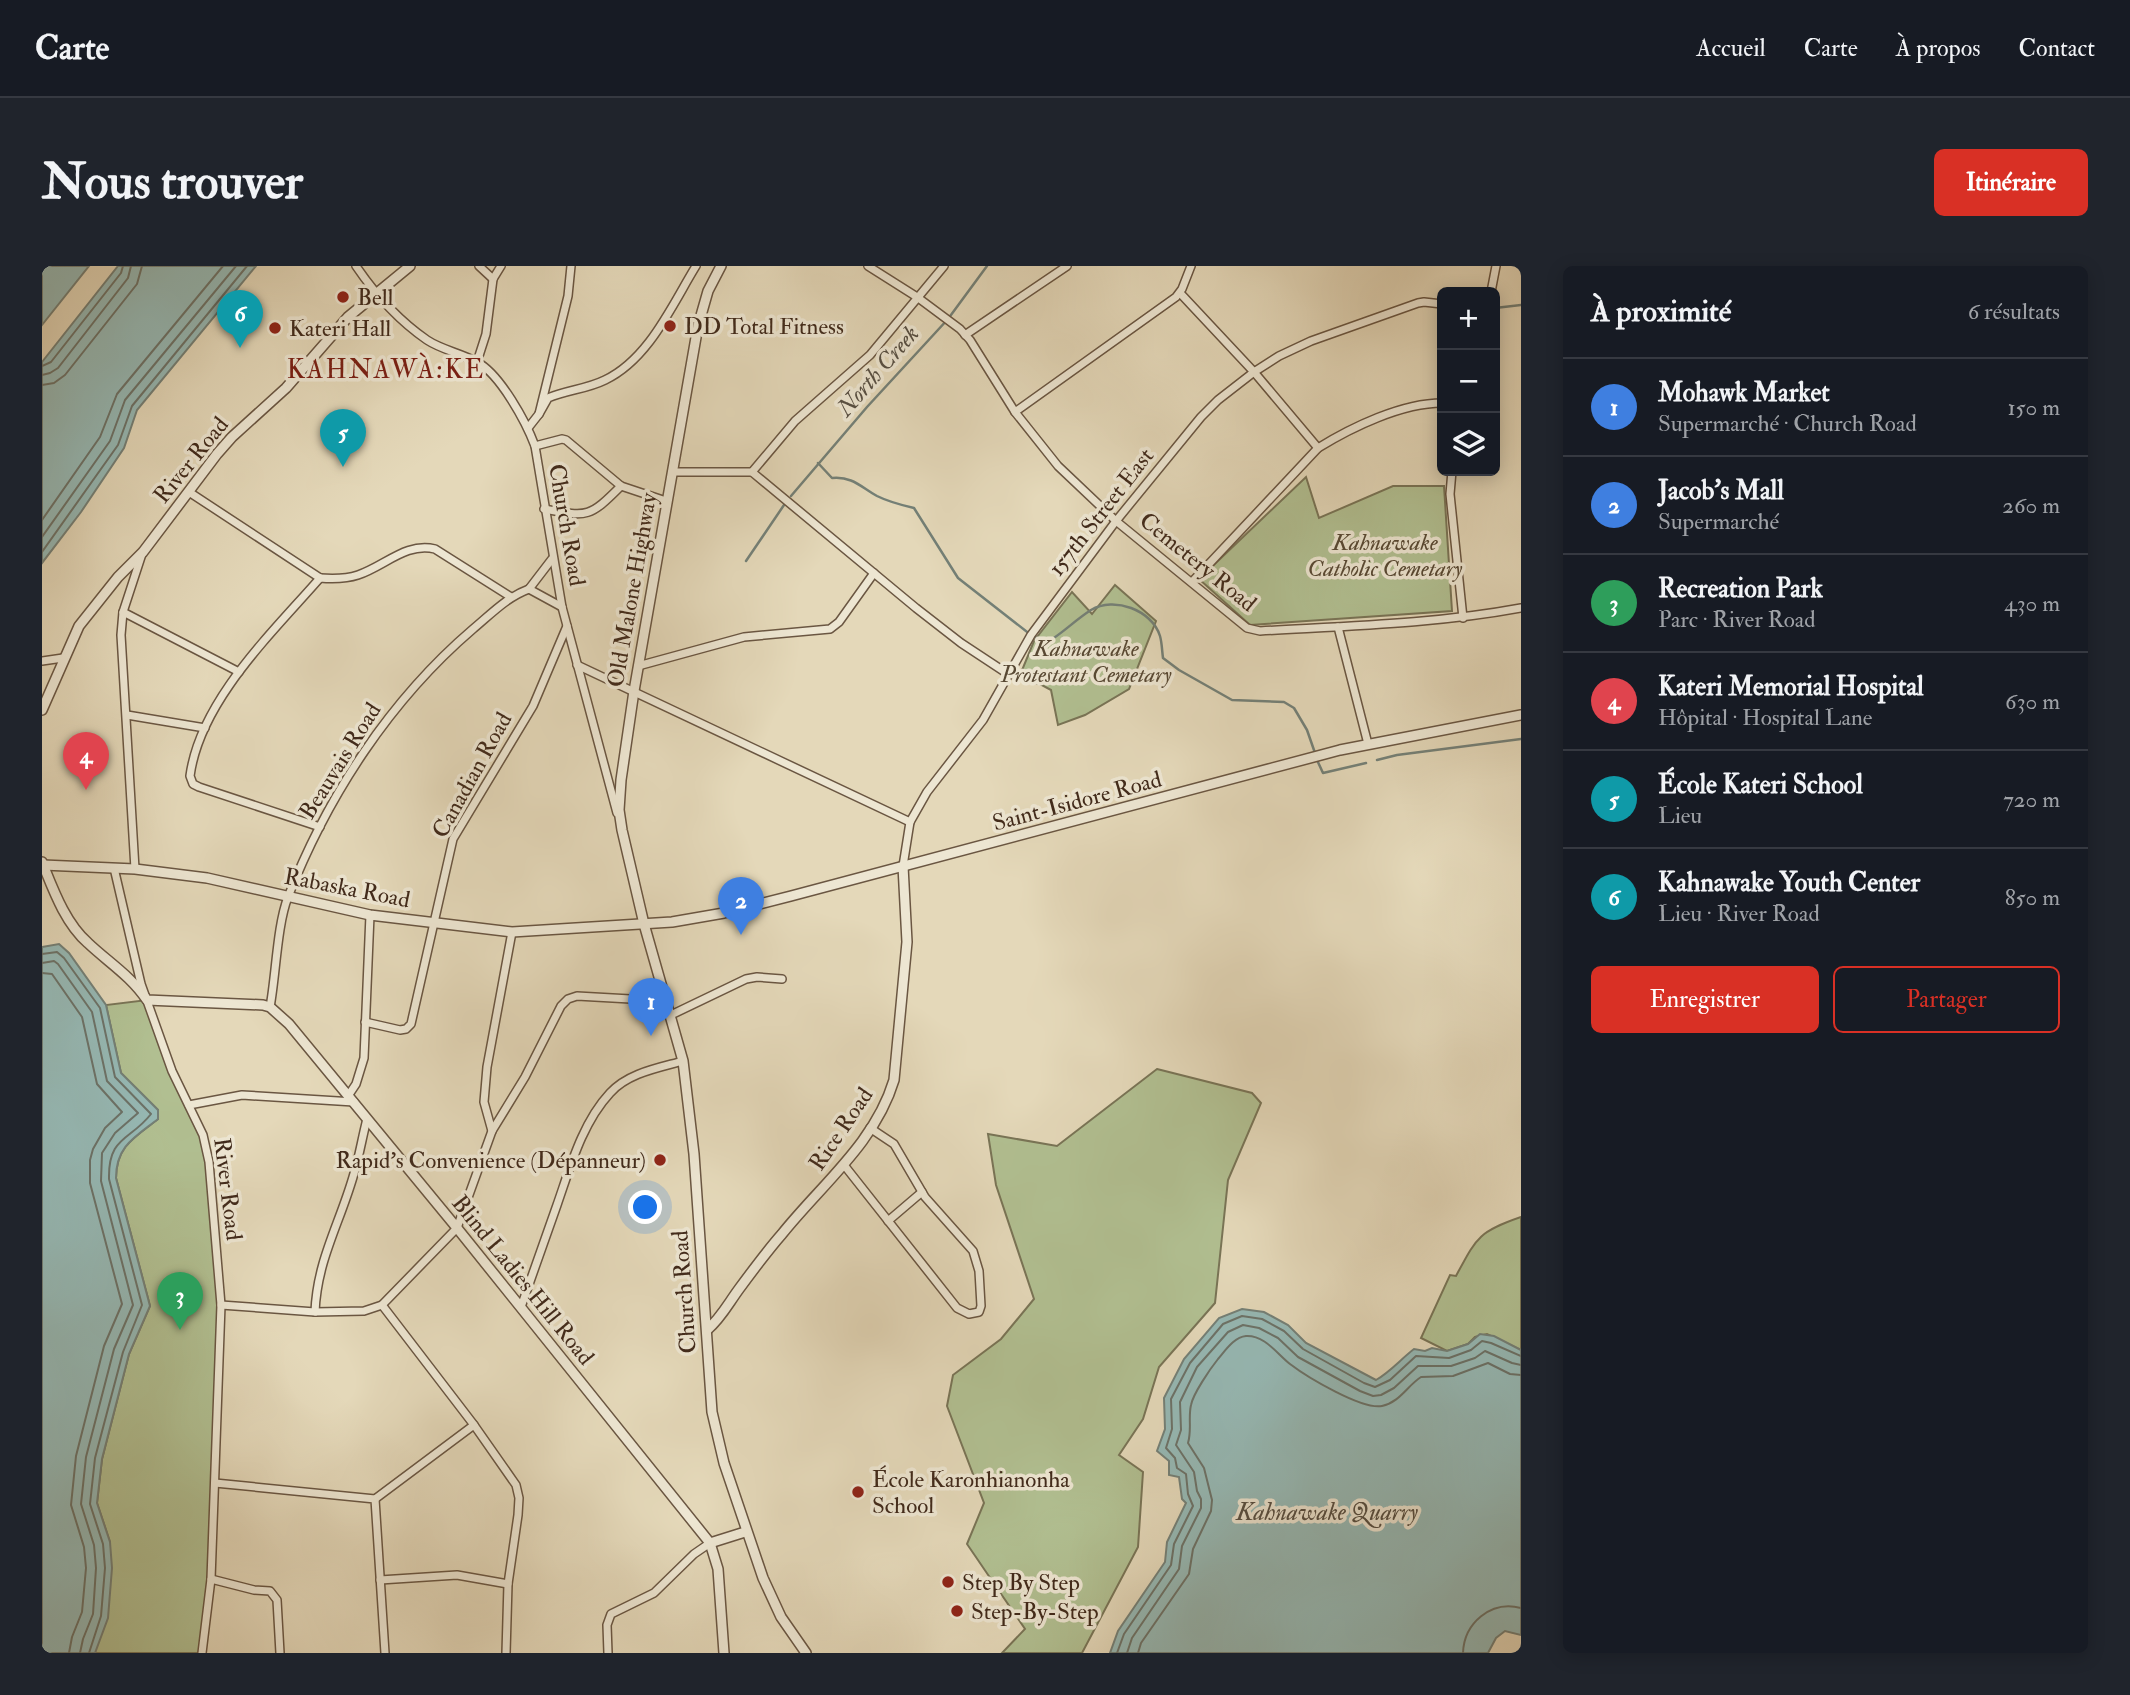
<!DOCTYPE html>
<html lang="fr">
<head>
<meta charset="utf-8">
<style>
	body { margin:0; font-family:"IM FELL Double Pica",serif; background:#20242c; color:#f1f3f6 }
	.controls { position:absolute; right:21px; top:21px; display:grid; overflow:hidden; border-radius:10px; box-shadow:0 4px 18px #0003 }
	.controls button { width:63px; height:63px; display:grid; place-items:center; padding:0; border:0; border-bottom:2px solid #363941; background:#171b24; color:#f1f3f6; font:35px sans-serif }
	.you { position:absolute; left:604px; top:942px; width:24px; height:24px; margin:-18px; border:5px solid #fff; border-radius:50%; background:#1a73e8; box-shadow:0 0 0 10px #1a73e833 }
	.badge { display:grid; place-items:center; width:46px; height:46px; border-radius:50%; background:#d93025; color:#fff; font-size:23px; font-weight:700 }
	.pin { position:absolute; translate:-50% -58px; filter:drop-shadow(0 2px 4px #0008) }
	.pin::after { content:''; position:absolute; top:37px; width:24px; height:21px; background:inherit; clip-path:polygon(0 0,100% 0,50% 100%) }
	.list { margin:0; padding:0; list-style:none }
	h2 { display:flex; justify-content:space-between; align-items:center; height:91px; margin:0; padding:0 28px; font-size:30px }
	h2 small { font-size:23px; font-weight:400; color:#9ea1a6 }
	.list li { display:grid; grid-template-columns:46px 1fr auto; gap:21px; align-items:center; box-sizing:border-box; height:98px; padding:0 28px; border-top:2px solid #363941 }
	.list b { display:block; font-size:26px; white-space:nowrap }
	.list p { margin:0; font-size:23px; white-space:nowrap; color:#9ea1a6 }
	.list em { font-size:23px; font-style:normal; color:#9ea1a6 }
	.actions { display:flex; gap:14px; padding:21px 28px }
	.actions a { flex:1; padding:16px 0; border:2px solid #d93025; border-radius:10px; text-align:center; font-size:24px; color:#d93025 }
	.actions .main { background:#d93025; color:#fff }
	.icon { flex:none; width:38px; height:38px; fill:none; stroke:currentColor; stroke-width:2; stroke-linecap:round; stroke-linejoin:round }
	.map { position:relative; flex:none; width:1479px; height:1387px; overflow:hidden; border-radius:10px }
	header { display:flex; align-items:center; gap:42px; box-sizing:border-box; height:98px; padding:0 35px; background:#171b24; border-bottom:2px solid #363941 }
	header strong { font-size:33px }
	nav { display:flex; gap:38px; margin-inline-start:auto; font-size:24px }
	.intro { display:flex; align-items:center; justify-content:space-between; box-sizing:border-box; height:168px; padding:0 42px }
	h1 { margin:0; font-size:49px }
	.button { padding:18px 32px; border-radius:10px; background:#d93025; color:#fff; font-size:24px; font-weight:700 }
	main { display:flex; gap:42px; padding:0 42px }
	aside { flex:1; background:#171b24; border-radius:10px; box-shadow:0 4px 18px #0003 }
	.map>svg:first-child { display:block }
</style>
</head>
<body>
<header>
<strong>Carte</strong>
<nav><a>Accueil</a><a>Carte</a><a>À propos</a><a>Contact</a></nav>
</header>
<div class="intro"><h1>Nous trouver</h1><a class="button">Itinéraire</a></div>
<main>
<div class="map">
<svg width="1479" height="1387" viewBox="0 0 1479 1387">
	<rect width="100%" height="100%" fill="#e4d8b9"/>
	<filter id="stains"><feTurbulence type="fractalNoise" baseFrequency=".00286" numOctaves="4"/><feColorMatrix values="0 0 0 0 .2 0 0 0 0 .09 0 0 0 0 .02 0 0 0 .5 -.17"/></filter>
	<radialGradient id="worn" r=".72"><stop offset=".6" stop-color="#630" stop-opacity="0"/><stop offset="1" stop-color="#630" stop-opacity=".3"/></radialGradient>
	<g fill="#b1bf91" stroke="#797456" stroke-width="2">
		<path d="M1264,211l13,41 74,-32h51l8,125 -202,14 -51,-46z"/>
		<path d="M1073,319l41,36 -27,68 -44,26 -27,10 -7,-35 -11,-6 -22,-4 16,-39 38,-49 20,22z"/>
		<path d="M105,734l25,71 31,64 18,170 -6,178 -13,170h-107l15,-111 -13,-39 5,-44 27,-105 21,-48 -34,-128c0,-32 19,-41 42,-59v-9l-37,-37 -15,-68z"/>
		<path d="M1115,803l95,24 9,10 -33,77 -13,123 -56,64 -16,52 -24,36 24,17 -5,75 -56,106h-80l23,-24 -58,-85 17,-41 -37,-97 6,-31 48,-36 33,-40 -38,-114 -8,-51 69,12z"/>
		<path d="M1479,951v133l-34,-16 -12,3 -7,7 -21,7 -26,-13 29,-63 6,1c21,-39 22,-44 65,-59z"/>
	</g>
	<g fill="#96b9b5" stroke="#748077" stroke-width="2">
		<path d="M0,0h47l-47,59z"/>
		<path d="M76,0h138l-119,144 -13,38 -43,64 -39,51v-201z"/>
		<path d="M17,678l10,9 37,52 15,68 37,37v9c-23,18 -42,27 -42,59l34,128 -21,48 -27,105 -5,44 13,39 2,26 -4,50 -13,35h-53v-706z"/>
		<path d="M1200,1043l22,3 24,13 18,18 70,37c14,-8 25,-21 38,-31l11,2 7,-3 15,3 21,-7 12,-10 14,2 27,14v285l-16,-4 -9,7 -8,15h-378l8,-22 47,-69 2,-20 19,-39 -4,-4 -3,-22 -10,-2v-14l-12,-10 8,-22 -1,-31 20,-39 35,-41z"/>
	</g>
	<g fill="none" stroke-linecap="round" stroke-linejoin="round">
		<g stroke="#6c7268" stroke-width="2">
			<path d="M0,100l9,-4 70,-89 2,-7"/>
			<path d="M0,109l8,-2 8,-5 70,-90 3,-12"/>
			<path d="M0,119l12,-2 11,-8 72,-91 5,-18"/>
			<path d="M0,254l58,-83 17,-43 106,-128"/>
			<path d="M0,271l68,-96 15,-41 111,-134"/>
			<path d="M0,286l76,-107 14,-39 115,-140"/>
			<path d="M0,688l15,-2 7,6 36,50 15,69 36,37c-21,27 -43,22 -42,65l33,126 -19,47 -28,106 -5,46 13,40 2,24 -4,48 -12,37"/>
			<path d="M0,697l12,-2 4,3 34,48 15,69 31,32 -23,20 -13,20 -1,28 32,124 -19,44 -28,108 -5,47 13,41 2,23 -3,46 -10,25 -3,14"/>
			<path d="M0,707l10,1 30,43 15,67 25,28 -17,16 -12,21 -3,11v23l32,121 -18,42 -28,110 -5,49 13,42 2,21 -4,44 -10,25 -3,16"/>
			<path d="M1075,1387l7,-19 47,-69 3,-21 19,-38 -5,-12 -2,-20 -9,-6 -2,-10 -9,-10 6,-19 -1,-30 19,-36 33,-39 19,-8 20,3 22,12 19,18 61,34 11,4 15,-7 26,-24 33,2 22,-8 11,-9 9,2 30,13"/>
			<path d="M1085,1387l5,-15 47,-69 3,-23 19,-38v-9l-4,-8 -3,-19 -18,-27 5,-15 -1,-28 17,-35 31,-35 15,-7 16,3 19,10 20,19 62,34 13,5 8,-1 13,-7 24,-22h33l24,-8 10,-7 27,12 9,2"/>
			<path d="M1096,1387l3,-10 48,-69 4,-25 18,-38 1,-11 -8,-32 -16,-25c4,-13 0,-25 3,-38 2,-11 19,-36 27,-46 7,-8 16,-22 28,-23 19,-1 31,18 44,28 17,13 72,46 92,42 18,-4 25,-20 39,-29l32,-1 35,-13 22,11 11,1"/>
			<path d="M1421,1387c1,-30 28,-53 58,-45"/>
		</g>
		<g stroke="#748077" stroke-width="2.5">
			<path d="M1453,42l26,-3"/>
			<path d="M776,197l14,15c20,-2 29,9 45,18 12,6 24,9 37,12l44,70 73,57 15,8c16,-9 29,-23 45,-33 23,-14 61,0 69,26 2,7 2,15 3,22l16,12 53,30 52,2 10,6 13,22 8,23"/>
			<path d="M749,230l76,-89 81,-88 39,-53"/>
			<path d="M704,295l38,-56"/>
			<path d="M1275,494l6,13 43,-10"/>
			<path d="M1335,494l20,-5 124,-16"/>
		</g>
		<defs>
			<g id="minor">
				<path d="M314,0c19,28 42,54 71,74 15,10 34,13 50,22 23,12 49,60 58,84l27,161 55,206"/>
				<path d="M437,0l14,13"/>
				<path d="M826,0l49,31 43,32 10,11 45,72 43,54 58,55 131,107 13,3c87,-5 175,-7 261,-23"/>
				<path d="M1449,26l5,-26"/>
				<path d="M1138,27l74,79 64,76"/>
				<path d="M923,69l102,-69"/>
				<path d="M435,96l9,-28 7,-55 8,-13"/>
				<path d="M973,146l161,-115 6,-8 9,-23"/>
				<path d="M497,148l9,-16c19,-8 39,-9 57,-18 44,-21 67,-75 91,-114"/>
				<path d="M486,162l11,-14 29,-118 3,-30"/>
				<path d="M493,180l27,-7 4,1 55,46 45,15"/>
				<path d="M1410,205l-2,23 13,124"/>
				<path d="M630,206h80l164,136 45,35 47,31"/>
				<path d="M710,206l43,-51 75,-66 74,-89"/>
				<path d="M147,226l131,86"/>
				<path d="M502,243c44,8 45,9 77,-23"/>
				<path d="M278,312c-48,55 -120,123 -130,198l3,8 6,3 121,40"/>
				<path d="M278,312c13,1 26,1 38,-3 27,-9 48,-33 77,-26l76,48"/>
				<path d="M1150,316l126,-134c34,-21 84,-45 124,-45"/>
				<path d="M487,323l23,-30"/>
				<path d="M81,346l116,60"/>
				<path d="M1296,361l30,117"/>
				<path d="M0,395l21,-3"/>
				<path d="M535,399l333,157"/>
				<path d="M596,400l106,-29 86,-8 9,-7 35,-49"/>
				<path d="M85,449l78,13"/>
				<path d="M861,600l7,-44 17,-30 56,-72 48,-85 85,-114 85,-104 17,-17 36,-28 25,-16 32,-15 107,-38 6,-1 18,2"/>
				<path d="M72,602l27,116 31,87 31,64 6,27 12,143 -10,274 -9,74"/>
				<path d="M93,603l-14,-234 2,-23 19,-58"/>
				<path d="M228,741c6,-32 7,-82 18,-110 40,-102 102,-197 185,-268 18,-15 34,-32 56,-40l33,18"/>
				<path d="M629,749l75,-36 11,-2 25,2"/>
				<path d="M323,756l35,8 6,-1 5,-5 42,-185 80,-133 34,-80"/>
				<path d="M306,830l8,-12 8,-26 6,-143"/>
				<path d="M147,839l53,-10 112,7"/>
				<path d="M450,865l-8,-29 3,-35 25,-135"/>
				<path d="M802,899l113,143 12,6 10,-2 2,-6 -2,-35 -6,-20 -48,-54 -31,-53 -24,-16"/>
				<path d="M846,955l34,-29"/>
				<path d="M179,1039l94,7 49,-1 18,-6 75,-77 35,-97 33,-54 36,-71 7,-7 9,-3 89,5"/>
				<path d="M340,1039l92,120 42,60 3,13 -1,17 -10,69 -2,69"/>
				<path d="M479,1041c12,-34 24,-68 36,-102 13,-37 25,-82 53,-112 18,-20 48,-25 73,-32"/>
				<path d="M273,1046c2,-51 24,-87 38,-135 6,-19 9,-39 14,-58"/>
				<path d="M173,1217l160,16 10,154"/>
				<path d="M333,1233l99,-74"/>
				<path d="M169,1313l43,11 16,1 7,9 3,53"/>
				<path d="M338,1314l77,-5 51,9"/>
				<path d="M566,1387l-1,-28 4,-11 43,-21 40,-39 16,-11"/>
			</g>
			<g id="tertiary">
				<path d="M679,0l-13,25 -10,35 -64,365 -13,89 -2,30 3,20 22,94 39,137 11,93 18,258 12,51 39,115 18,39 25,36"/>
				<path d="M0,444l37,-84 39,-49 25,-25 74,-98 15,-17 54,-49 62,-71 62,-51"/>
				<path d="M0,596c11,27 23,61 46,81 20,19 43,33 59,57l116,5 7,2 19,17 168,204 253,315 8,26 6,84"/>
				<path d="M1,599l92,4 72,9 163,37 142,17 160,-10 52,-9 67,-17 549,-146 181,-35"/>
				<path d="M665,1064c14,-12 21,-26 32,-41 14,-19 28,-38 43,-55 40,-50 93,-91 112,-154l13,-138 -4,-76"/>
				<path d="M668,1277l35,-11"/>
			</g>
		</defs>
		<use href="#minor" stroke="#6a5642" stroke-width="10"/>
		<use href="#tertiary" stroke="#6a5642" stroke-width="12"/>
		<use href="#minor" stroke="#ede6d2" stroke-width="7"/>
		<use href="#tertiary" stroke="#ede6d2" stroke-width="9"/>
	</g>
	<g fill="#8f2418" stroke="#ede6d2" stroke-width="2.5">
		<circle cx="301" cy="31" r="7"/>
		<circle cx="628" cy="60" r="7"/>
		<circle cx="233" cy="62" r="7"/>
		<circle cx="618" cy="894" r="7"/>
		<circle cx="816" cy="1226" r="7"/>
		<circle cx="906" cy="1316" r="7"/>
		<circle cx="915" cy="1345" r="7"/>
	</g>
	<g text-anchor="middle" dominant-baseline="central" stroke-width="7" stroke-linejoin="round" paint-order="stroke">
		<g font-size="23" fill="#412a1b" stroke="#ede6d2" text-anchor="start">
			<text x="315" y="31">Bell</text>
			<text x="642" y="60">DD Total Fitness</text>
			<text x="247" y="62">Kateri Hall</text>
			<text x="604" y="894" text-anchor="end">Rapid's Convenience (Dépanneur)</text>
			<text x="830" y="1213">École Karonhianonha<tspan x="830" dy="26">School</tspan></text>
			<text x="920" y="1316">Step By Step</text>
			<text x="929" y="1345">Step-By-Step</text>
		</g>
		<g font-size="23" fill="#412a1b" stroke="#ede6d2">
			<text transform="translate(149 194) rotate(-51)">River Road</text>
			<text transform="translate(1059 246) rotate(-52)">157th Street East</text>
			<text transform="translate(525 259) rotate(80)">Church Road</text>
			<text transform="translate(1156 296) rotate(39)">Cemetery Road</text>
			<text transform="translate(590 324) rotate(-80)">Old Malone Highway</text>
			<text transform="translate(298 495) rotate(-58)">Beauvais Road</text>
			<text transform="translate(430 509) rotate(-61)">Canadian Road</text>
			<text transform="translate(1035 535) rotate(-15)">Saint-Isidore Road</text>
			<text transform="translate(305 622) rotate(11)">Rabaska Road</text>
			<text transform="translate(799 863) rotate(-56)">Rice Road</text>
			<text transform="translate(186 923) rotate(83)">River Road</text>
			<text transform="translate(481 1014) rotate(51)">Blind Ladies Hill Road</text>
			<text transform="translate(642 1026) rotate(-94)">Church Road</text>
		</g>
		<g font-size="23" font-style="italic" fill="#574833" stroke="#ede6d2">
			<text x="1343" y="276">Kahnawake<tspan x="1343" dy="26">Catholic Cemetary</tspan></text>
			<text x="1044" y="382">Kahnawake<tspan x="1044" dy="26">Protestant Cemetary</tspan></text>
		</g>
		<g font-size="24" font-style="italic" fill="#564e42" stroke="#ede6d2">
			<text transform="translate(836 105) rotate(-49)">North Creek</text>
			<text x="1285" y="1246">Kahnawake Quarry</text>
		</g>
		<g font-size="26" letter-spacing="2" fill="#7a1f14" stroke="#ede6d2">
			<text x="344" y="104">KAHNAWÀ:KE</text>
		</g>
	</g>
	<rect width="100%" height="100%" filter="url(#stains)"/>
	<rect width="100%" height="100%" fill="url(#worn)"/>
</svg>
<div class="controls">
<button>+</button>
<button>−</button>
<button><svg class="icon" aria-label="layers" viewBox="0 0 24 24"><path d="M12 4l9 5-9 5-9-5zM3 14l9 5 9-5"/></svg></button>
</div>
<div class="you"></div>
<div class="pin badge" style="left:609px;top:770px;background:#3f7fe0">1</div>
<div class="pin badge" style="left:699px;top:669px;background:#3f7fe0">2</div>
<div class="pin badge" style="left:138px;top:1064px;background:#2e9e5b">3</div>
<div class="pin badge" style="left:44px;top:524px;background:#e0444e">4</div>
<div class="pin badge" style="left:301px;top:201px;background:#0f9aa8">5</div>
<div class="pin badge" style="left:198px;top:82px;background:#0f9aa8">6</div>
</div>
<aside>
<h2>À proximité<small>6 résultats</small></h2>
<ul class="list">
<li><span class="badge" style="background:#3f7fe0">1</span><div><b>Mohawk Market</b><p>Supermarché · Church Road</p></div><em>150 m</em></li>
<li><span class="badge" style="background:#3f7fe0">2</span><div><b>Jacob's Mall</b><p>Supermarché</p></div><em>260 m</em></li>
<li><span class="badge" style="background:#2e9e5b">3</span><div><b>Recreation Park</b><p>Parc · River Road</p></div><em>430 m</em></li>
<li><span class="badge" style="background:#e0444e">4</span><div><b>Kateri Memorial Hospital</b><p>Hôpital · Hospital Lane</p></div><em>630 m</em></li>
<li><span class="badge" style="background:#0f9aa8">5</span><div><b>École Kateri School</b><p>Lieu</p></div><em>720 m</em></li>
<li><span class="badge" style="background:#0f9aa8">6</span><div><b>Kahnawake Youth Center</b><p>Lieu · River Road</p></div><em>850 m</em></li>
</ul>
<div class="actions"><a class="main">Enregistrer</a><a>Partager</a></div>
</aside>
</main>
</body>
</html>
